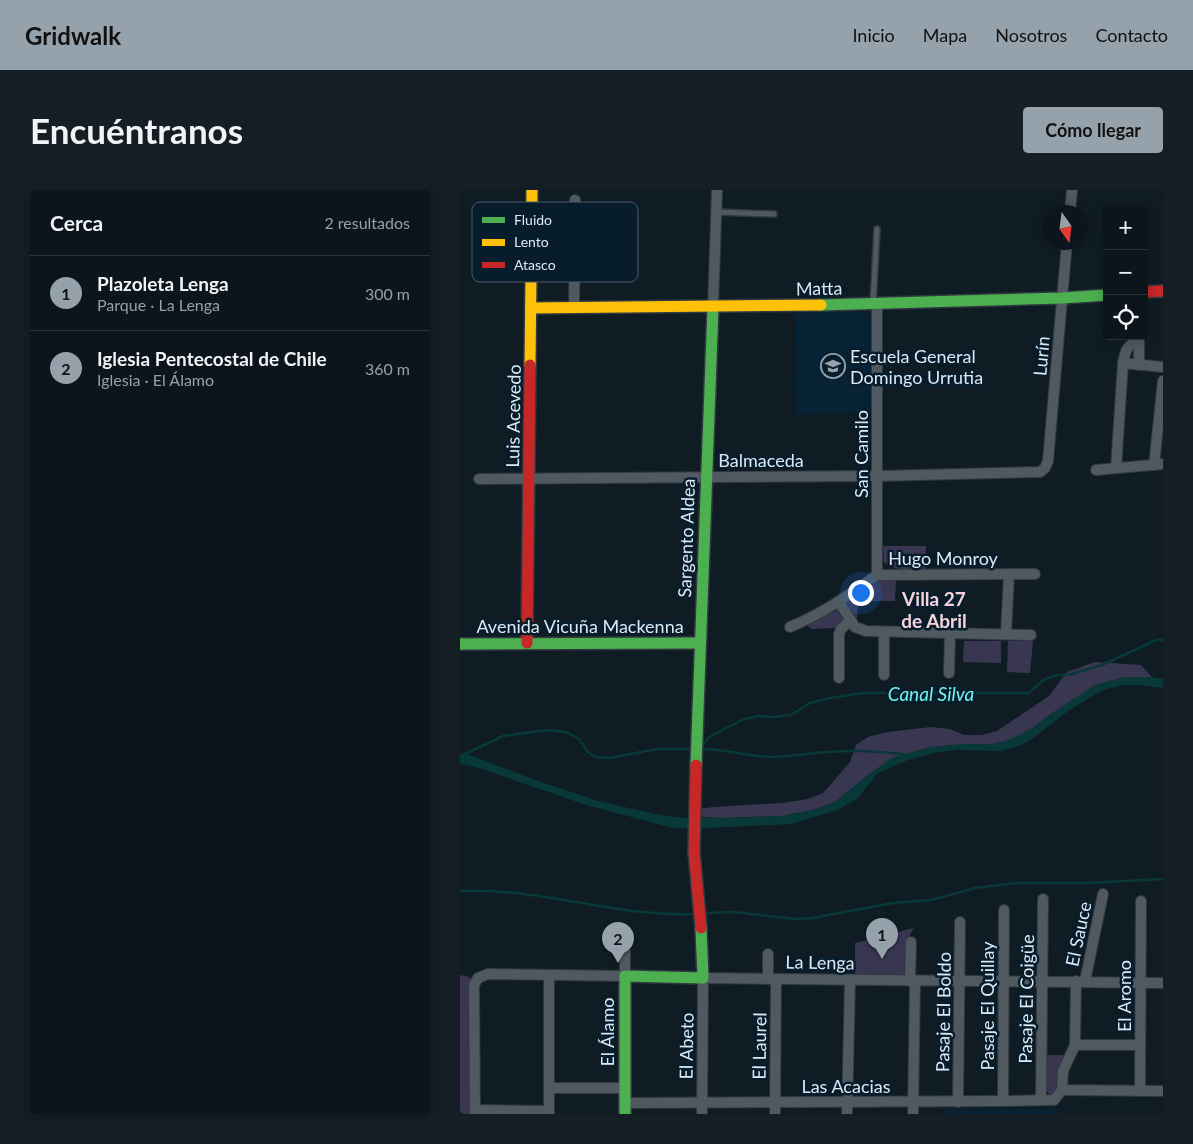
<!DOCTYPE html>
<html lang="es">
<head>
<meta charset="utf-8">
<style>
	body { margin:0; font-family:Lato,sans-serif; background:#151e24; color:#f1f3f6 }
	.controls { position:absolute; right:15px; top:15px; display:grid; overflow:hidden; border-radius:5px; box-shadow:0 2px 12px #0003 }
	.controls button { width:45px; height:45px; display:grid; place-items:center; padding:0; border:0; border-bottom:1px solid #2c343a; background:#0c151b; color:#f1f3f6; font:25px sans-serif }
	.compass { position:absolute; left:583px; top:15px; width:45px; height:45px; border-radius:50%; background:#0c151b; box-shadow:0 2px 12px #0003; rotate:166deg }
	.you { position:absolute; left:400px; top:402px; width:18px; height:18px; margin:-12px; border:4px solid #fff; border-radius:50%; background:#1a73e8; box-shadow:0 0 0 8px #1a73e833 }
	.badge { display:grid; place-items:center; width:32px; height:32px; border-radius:50%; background:#95a1ab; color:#111; font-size:16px; font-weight:700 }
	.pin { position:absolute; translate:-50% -41px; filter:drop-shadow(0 1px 2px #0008) }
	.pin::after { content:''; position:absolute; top:26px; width:18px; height:15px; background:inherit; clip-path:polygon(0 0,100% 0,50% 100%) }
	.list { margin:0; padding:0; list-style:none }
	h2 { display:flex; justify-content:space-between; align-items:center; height:65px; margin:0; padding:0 20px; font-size:21px }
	h2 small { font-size:16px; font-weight:400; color:#9a9fa3 }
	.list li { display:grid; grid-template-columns:32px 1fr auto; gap:15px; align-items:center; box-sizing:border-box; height:75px; padding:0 20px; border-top:1px solid #2c343a }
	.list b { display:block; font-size:19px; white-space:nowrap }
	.list p { margin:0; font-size:16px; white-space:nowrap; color:#9a9fa3 }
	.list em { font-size:16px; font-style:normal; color:#9a9fa3 }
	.icon { flex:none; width:28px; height:28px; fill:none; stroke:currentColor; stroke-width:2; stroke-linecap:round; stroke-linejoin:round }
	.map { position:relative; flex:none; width:703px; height:924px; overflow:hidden; border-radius:5px }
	header { display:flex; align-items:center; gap:30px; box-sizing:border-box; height:70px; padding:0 25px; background:#95a1ab; color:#111 }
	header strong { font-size:24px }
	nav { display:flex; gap:28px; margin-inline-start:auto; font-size:18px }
	.intro { display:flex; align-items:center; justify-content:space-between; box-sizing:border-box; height:120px; padding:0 30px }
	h1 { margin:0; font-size:35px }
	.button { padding:12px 22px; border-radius:5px; background:#95a1ab; color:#111; font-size:18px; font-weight:700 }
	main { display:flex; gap:30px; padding:0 30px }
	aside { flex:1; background:#0c151b; border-radius:5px; box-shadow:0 2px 12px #0003 }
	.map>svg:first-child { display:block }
</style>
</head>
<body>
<header>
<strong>Gridwalk</strong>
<nav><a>Inicio</a><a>Mapa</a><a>Nosotros</a><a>Contacto</a></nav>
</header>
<div class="intro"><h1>Encuéntranos</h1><a class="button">Cómo llegar</a></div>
<main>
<aside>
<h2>Cerca<small>2 resultados</small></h2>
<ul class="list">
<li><span class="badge">1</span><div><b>Plazoleta Lenga</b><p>Parque · La Lenga</p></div><em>300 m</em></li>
<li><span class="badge">2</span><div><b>Iglesia Pentecostal de Chile</b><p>Iglesia · El Álamo</p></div><em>360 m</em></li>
</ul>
</aside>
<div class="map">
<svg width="703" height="924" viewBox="0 0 703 924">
	<rect width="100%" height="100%" fill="#101c24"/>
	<g fill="#072234">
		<path d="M403,122l8,7 1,94 -76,1 -1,-101z"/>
		<rect x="488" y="919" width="112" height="5"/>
	</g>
	<g fill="#393651">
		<path d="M423,356h43v23c-14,0 -32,3 -42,-7z"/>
		<path d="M436,389l-1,22h-37l-1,20 -12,-17 31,-23z"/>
		<path d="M377,420l7,11 -9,7 -24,1 -4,-4z"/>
		<path d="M504,451h37v22l-38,-1z"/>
		<path d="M548,451h25l-3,32 -23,-1z"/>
		<path d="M635,472l46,3 11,12h-26l-31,8 -44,29 -20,15 -21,11 -18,4h-26l-35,3 -39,11 -25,18 -32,26 -21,8 -33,6 -56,2 -28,-1 1,-8 16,-2 68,-4 26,-4 15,-6 9,-10 18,-21 6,-17 12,-8 19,-5 44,-5 19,2 14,6h18l15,-4 52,-35 18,-24z"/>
		<path d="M454,738l-6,10v37l-53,-1v-31z"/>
		<path d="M0,785l9,2 3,5v132h-12z"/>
		<path d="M587,865h17c-8,13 0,31 -14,40l-4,-4z"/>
	</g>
	<path fill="#083838" d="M666,487h26l11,2v9l-24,-3h-15l-21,5 -32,19 -38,29 -14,8 -19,5 -45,-1 -21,3 -26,7 -30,13 -21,26 -20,11 -45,14 -87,4h-32l-87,-23 -107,-37 -19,-4v-9h10l65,25 63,21 62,14 22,3h43l56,-2 33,-6 21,-8 32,-26 25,-18 39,-11 35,-3h26l17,-4 22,-11 20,-15 44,-29z"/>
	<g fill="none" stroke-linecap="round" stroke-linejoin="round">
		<g stroke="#083838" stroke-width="2.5">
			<path d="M243,555l6,-8 33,-17 16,-4 16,1 17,-2 19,-12 20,-5 33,-5h166l14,-13 10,-4 19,-2 30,-9 54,-25h7"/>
			<path d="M242,559c23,0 44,7 68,8 19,0 39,-4 57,-5 27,-2 54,-1 81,3"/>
			<path d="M1,566l42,-20 46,-6 17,2 13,7 9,13 7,5 14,1 48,-9h35"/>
			<path d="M0,701c79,-4 155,26 234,23"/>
			<path d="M245,723l29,-1 61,7 18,-1 80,-15 38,-3 44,-12 41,-5h70l77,-4"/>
		</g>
		<defs>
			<g id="lane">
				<path d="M257,22l57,2"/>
				<path d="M413,114l4,-75"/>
			</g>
			<g id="street">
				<path d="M610,22l2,-22"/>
				<path d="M417,114v271"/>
				<path d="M253,117l4,-117"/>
				<path d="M114,118l1,-108"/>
				<path d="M679,146v29"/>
				<path d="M663,173l40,4"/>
				<path d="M694,275l9,-84"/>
				<path d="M656,278l7,-105c2,-12 4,-18 16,-23"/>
				<path d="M636,280l67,-6"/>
				<path d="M19,289l399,-3 162,-4 5,-4 3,-7 19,-219"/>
				<path d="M417,385l158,-1"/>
				<path d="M379,412l16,25 11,4 165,4"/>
				<path d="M330,437c32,-13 59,-32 87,-52"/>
				<path d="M546,444l3,-60"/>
				<path d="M489,483l1,-40"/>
				<path d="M424,485v-43"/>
				<path d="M379,488v-44l2,-5 9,-8"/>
				<path d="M308,789v-25"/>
				<path d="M450,791l1,-39"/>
				<path d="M625,791l18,-87"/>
				<path d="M615,855h65"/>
				<path d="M89,898h76"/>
				<path d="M602,900l1,-19 12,-26 1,-64"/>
				<path d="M602,900l101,1"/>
				<path d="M680,901l1,-190"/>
				<path d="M581,910l2,-201"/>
				<path d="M543,911l1,-191"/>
				<path d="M498,912l2,-180"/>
				<path d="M165,913l378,-2 51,-1 8,-10"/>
				<path d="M15,920l74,1"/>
				<path d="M15,924l-1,-129 4,-7 10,-4 137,2v-25"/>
				<path d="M89,924v-138"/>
				<path d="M242,924l1,-136 460,5"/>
				<path d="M315,924l1,-135"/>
				<path d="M387,924l3,-134"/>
				<path d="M453,924l2,-133"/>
			</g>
			<g id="fast">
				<path d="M361,115l241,-7 45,-3"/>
				<path d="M0,454l239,-1"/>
				<path d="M236,575l17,-458"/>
				<path d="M165,924v-138l78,2 -2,-50"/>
			</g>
			<g id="slow">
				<path d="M71,118l290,-3"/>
				<path d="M70,175l2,-175"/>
			</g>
			<g id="jam">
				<path d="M684,102l19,-1"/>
				<path d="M67,453l3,-278"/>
				<path d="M236,575l-2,87 7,76"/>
			</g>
		</defs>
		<use href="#lane" stroke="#30393f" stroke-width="8"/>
		<use href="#street" stroke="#30393f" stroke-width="12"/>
		<use href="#fast" stroke="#30393f" stroke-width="14"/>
		<use href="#slow" stroke="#30393f" stroke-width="14"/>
		<use href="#jam" stroke="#30393f" stroke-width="14"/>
		<use href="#lane" stroke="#515960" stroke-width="5"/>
		<use href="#street" stroke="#515960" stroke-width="10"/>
		<use href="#fast" stroke="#4caf50" stroke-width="11"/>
		<use href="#slow" stroke="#ffc107" stroke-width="11"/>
		<use href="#jam" stroke="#c62828" stroke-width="11"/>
	</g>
	<defs>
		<symbol id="school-ring" viewBox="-11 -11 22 22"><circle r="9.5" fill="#081d2c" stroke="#95a1ab" stroke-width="1.5"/><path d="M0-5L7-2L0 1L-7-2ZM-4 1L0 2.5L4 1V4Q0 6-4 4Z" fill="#95a1ab"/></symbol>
	</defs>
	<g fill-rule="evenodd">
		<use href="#school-ring" x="359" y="162" width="28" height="28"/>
	</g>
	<g text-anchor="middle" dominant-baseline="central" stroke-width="5" stroke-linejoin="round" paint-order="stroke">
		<g font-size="18" fill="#dce9f3" stroke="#081d2c">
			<text transform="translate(359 98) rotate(-1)">Matta</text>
			<text transform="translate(581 166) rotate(-85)">Lurín</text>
			<text transform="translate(53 226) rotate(-89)">Luis Acevedo</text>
			<text transform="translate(401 264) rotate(-90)">San Camilo</text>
			<text x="301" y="270">Balmaceda</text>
			<text transform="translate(226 348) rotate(-88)">Sargento Aldea</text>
			<text x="483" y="368">Hugo Monroy</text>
			<text x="120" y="436">Avenida Vicuña Mackenna</text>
			<text transform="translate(618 744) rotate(-78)">El Sauce</text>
			<text transform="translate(360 772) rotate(1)">La Lenga</text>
			<text transform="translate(664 806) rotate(-90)">El Aromo</text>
			<text transform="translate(566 809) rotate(-89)">Pasaje El Coigüe</text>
			<text transform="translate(527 816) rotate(-90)">Pasaje El Quillay</text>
			<text transform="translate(483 822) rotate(-89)">Pasaje El Boldo</text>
			<text transform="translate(147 842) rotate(-90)">El Álamo</text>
			<text transform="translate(226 856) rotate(-89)">El Abeto</text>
			<text transform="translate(299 856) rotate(-89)">El Laurel</text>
			<text x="386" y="896">Las Acacias</text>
		</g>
		<g font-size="18" fill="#dce9f3" stroke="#081d2c" text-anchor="start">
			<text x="390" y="166">Escuela General<tspan x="390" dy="21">Domingo Urrutia</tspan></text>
		</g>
		<g font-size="19" font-weight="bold" fill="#f6d3da" stroke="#081d2c">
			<text x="474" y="408">Villa 27<tspan x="474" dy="22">de Abril</tspan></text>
		</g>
		<g font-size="19" font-style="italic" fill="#70f2ee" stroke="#081d2c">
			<text x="471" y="503">Canal Silva</text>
		</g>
	</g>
	<rect x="12" y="12" width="166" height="80" rx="8" fill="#081d2c" stroke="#485a68" stroke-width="1"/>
	<rect x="22" y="27" width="23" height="6" fill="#4caf50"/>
	<rect x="22" y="49" width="23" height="7" fill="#ffc107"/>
	<rect x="22" y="72" width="23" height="6" fill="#c62828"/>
	<g font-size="14" fill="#dce9f3">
		<text x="54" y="35">Fluido</text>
		<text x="54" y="57">Lento</text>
		<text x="54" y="80">Atasco</text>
	</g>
</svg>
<div class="controls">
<button>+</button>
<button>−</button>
<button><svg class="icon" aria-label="locate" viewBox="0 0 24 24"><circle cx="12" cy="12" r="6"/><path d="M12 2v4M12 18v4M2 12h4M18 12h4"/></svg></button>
</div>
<svg class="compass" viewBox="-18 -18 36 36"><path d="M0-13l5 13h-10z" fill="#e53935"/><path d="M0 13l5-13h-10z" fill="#9a9fa3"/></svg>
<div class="you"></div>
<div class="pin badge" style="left:422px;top:769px">1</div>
<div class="pin badge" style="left:158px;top:773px">2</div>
</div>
</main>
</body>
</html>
